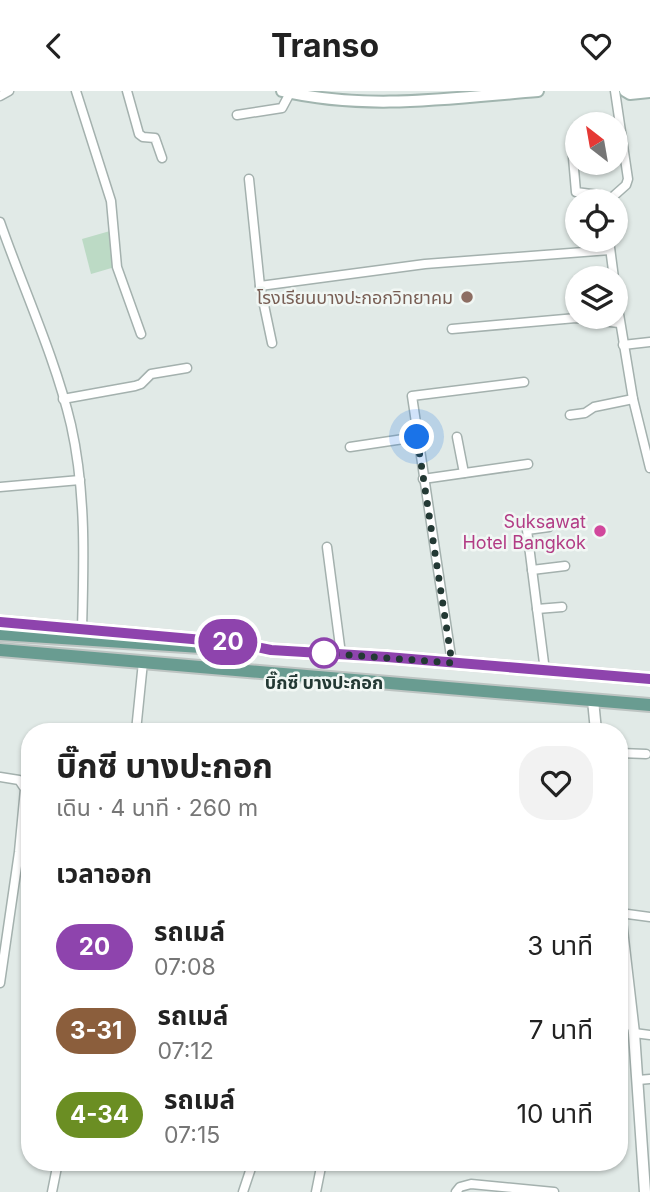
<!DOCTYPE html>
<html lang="th">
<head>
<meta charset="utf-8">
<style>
	:root { --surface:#fff; --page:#f2f2f2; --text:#222; --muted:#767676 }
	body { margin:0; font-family:Inter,"Noto Sans Thai",sans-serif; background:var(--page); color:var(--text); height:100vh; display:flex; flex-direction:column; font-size:26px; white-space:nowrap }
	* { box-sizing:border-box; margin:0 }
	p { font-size:23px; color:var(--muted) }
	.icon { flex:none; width:38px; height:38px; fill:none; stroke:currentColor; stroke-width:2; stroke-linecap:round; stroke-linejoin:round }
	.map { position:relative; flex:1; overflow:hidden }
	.side { position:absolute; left:21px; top:632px; width:607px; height:448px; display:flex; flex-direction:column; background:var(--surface); border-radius:28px; box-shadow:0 2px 5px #0004 }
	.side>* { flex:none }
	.badge { padding:0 14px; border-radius:23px; font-size:24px; line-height:46px }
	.needle { width:46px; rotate:329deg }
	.fabs { position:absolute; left:565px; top:21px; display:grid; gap:14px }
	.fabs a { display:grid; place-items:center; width:63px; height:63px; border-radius:50%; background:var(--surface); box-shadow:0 2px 5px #0004; font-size:35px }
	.you { position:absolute; width:35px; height:35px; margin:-18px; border:5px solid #fff; border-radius:50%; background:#1a73e8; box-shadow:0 0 0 10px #1a73e833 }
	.map>.badge { position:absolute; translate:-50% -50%; box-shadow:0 0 0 4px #fff }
	h2 { padding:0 35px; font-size:26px; line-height:63px }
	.round { display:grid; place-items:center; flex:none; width:74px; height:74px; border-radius:28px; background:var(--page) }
	.overview { display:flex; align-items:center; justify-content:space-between; height:119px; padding:0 35px }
	h1 { font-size:33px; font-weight:700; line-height:52px }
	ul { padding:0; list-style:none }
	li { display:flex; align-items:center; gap:21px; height:84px; padding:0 35px }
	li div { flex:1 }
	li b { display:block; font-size:26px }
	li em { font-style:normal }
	li .badge { min-width:77px; font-weight:700; text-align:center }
	header { display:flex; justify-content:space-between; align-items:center; height:91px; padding:0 35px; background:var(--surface); font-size:32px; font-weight:700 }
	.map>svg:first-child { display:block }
	.green { fill:#bcdac5 }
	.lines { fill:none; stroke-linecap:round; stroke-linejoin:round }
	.minor-casing { stroke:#a4b1ae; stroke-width:11 }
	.tertiary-casing { stroke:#a4b1ae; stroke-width:13 }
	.secondary-casing { stroke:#a1b5af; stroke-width:14 }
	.primary-casing { stroke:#bdc4c2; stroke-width:16 }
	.minor { stroke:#fff; stroke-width:8 }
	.tertiary { stroke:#fff; stroke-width:10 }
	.secondary { stroke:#fff; stroke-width:10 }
	.primary { stroke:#699c91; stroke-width:12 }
	.line-casing { stroke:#fff; stroke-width:16 }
	.line { stroke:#8e44ad; stroke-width:10 }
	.walk { stroke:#233934; stroke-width:7; stroke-dasharray:0 12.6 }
	.education-dot { fill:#8d6e63; stroke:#f1f7f4; stroke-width:2.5 }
	.hotel-dot { fill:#d1479c; stroke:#f1f7f4; stroke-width:2.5 }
	.stop-dot { fill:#fff; stroke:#8e44ad; stroke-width:3.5 }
	.labels { text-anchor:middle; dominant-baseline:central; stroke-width:5; stroke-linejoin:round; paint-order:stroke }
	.education-label { font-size:18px; fill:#785e54; stroke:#f1f7f4; text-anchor:end }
	.hotel-label { font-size:18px; fill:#b23c85; stroke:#f1f7f4; text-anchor:end }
	.stop-label { font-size:18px; font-weight:bold; fill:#233934; stroke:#f1f7f4 }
</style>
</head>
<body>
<header><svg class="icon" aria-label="back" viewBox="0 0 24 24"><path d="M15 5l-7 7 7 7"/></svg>Transo<svg class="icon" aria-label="heart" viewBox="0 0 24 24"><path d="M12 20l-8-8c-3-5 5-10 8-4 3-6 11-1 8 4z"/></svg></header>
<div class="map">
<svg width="650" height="1101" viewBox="0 0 650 1101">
	<rect width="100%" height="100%" fill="#e1eae7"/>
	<path class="green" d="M 110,140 L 115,176 L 91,183 L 82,148 Z"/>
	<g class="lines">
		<g class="minor-casing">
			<g id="minor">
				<path d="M 76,0 L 111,110 L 117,176 L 141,243"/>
				<path d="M 127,0 L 139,43 L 143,46 L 155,47 L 162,67"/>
				<path d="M 0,5 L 9,0"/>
				<path d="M 237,24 L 282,17 L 290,2"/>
				<path d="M 572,55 L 576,101 L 599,104 L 608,110"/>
				<path d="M 249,88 L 260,195 L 272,252"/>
				<path d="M 608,110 L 626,94 L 628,88 L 615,0"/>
				<path d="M 0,131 C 23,197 55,266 71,334 C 86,401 84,469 82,538"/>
				<path d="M 609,149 L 614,187"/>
				<path d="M 260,195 L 425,173 L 610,159"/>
				<path d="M 616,205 L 633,308 L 650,377"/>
				<path d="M 452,238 L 576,227 L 619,232"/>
				<path d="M 623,254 L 650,251"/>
				<path d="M 63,308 L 135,295 L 141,293 L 151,283 L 187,277"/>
				<path d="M 570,324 L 585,322 L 594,316 L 633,308"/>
				<path d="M 457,346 L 464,382"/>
				<path d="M 350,356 L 417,346"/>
				<path d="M 423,388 L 528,373"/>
				<path d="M 0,396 L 80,389"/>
				<path d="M 327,456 L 341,563"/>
				<path d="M 532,479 L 565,475"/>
				<path d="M 537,518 L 562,516"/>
				<path d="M 452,572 L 412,305 L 524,291"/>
				<path d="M 545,580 L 527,439 L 549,436"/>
				<path d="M 136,640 L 143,571"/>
				<path d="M 620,662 L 646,663"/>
				<path d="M 0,686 L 19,689 L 25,698 L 19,761 L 0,892"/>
				<path d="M 620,822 L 650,826"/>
				<path d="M 620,933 L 633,935"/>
				<path d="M 634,942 L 650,944"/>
				<path d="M 638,989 L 650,988"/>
				<path d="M 52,1101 L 58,1071"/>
				<path d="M 243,1101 L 253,1071"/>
				<path d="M 316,1101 L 322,1071"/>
				<path d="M 456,1101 L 460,1096 L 471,1093 L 554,1101"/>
			</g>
		</g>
		<g class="tertiary-casing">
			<g id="tertiary">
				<path d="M 593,609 L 596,640"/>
				<path d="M 620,821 L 634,942 L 645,1101"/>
			</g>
		</g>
		<g class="secondary-casing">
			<g id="secondary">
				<path d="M 282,0 C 367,20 452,7 538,0"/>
				<path d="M 625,0 L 630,3 L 650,1"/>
			</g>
		</g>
		<g class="primary-casing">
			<g id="primary">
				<path d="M 0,531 L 237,552 L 271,559 L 387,566 L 650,588"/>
				<path d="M 0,543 L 201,556"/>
				<path d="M 0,559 L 650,614"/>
			</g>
		</g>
		<use href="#minor" class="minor"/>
		<use href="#tertiary" class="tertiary"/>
		<use href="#secondary" class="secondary"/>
		<use href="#primary" class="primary"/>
	</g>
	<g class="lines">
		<g class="line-casing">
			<path id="line" d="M 0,531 L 237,552 L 271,559 L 387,566 L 650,588"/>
		</g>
		<use href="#line" class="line"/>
		<path class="walk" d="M 324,562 L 452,572 L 417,346"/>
	</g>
	<circle class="education-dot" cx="467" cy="206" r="7"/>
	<circle class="hotel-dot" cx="600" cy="440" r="7"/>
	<circle class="stop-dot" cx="324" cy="562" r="14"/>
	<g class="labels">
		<g class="education-label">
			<text x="453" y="206">โรงเรียนบางปะกอกวิทยาคม</text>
		</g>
		<g class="hotel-label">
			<text x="586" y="430">Suksawat<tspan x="586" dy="21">Hotel Bangkok</tspan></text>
		</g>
		<g class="stop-label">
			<text x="324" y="591">บิ๊กซี บางปะกอก</text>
		</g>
	</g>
</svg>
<div class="fabs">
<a><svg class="needle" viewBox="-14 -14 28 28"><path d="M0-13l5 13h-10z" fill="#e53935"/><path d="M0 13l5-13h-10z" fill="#767676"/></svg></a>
<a><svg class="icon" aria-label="locate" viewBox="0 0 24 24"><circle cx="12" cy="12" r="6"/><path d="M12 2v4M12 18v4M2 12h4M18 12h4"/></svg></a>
<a><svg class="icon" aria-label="layers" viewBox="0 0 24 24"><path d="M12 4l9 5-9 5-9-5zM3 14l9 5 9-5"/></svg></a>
</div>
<div class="you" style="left:417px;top:346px"></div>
<b class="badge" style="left:228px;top:551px;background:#8e44ad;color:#fff">20</b>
<section class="side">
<div class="overview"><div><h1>บิ๊กซี บางปะกอก</h1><p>เดิน · 4 นาที · 260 m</p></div><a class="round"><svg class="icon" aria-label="heart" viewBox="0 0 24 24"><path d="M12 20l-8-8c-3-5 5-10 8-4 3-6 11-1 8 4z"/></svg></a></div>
<h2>เวลาออก</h2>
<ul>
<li><span class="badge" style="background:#8e44ad;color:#fff">20</span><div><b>รถเมล์</b><p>07:08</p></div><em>3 นาที</em></li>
<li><span class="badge" style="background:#8b5e3c;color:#fff">3-31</span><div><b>รถเมล์</b><p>07:12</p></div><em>7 นาที</em></li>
<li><span class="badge" style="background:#6b8e23;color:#fff">4-34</span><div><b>รถเมล์</b><p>07:15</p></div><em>10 นาที</em></li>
</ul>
</section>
</div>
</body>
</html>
